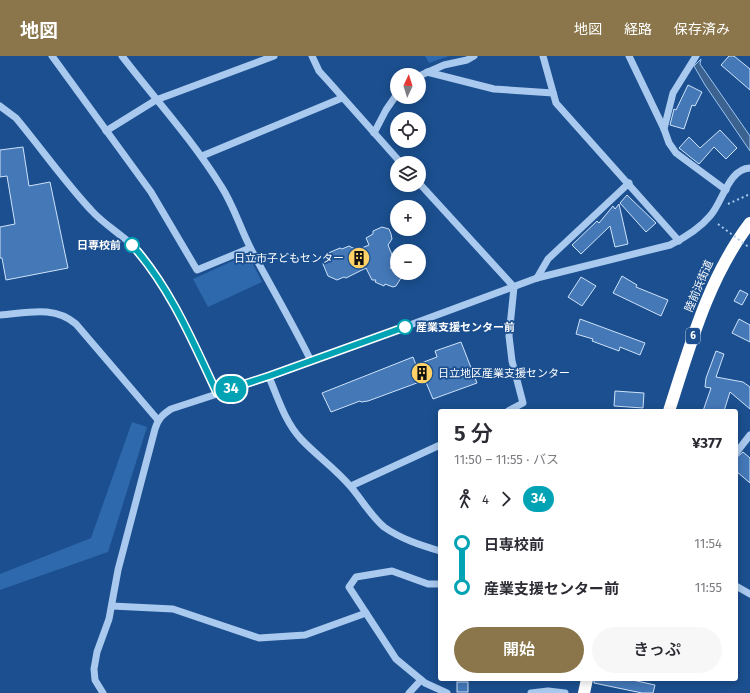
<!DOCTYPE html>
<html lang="ja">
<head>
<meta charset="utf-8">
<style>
	:root { --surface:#fff; --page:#f7f7f7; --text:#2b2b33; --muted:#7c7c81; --accent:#8a764a }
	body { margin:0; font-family:"Fira Sans","Noto Sans JP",sans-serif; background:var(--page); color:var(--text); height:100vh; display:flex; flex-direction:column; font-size:15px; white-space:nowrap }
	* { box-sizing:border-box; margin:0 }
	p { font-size:13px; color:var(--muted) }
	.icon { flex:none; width:22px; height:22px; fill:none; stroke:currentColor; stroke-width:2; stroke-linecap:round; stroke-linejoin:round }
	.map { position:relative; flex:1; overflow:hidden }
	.sheet { position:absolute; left:438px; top:353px; width:300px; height:272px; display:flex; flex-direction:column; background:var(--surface); border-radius:4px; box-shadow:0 2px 10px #0003 }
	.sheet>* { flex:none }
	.badge { padding:0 8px; border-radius:13px; font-size:14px; line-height:26px }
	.needle { width:26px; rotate:4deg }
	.fabs { position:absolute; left:390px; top:12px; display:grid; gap:8px }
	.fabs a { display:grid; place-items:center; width:36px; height:36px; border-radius:50%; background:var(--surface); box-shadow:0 2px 10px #0003; font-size:20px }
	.map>.badge { position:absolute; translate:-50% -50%; box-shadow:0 0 0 2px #fff }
	.legs { display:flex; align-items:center; gap:6px; height:44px; padding:0 16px; font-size:13px }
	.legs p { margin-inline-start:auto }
	.headline { display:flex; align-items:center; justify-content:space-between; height:68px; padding:0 16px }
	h1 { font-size:22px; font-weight:600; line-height:30px }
	.action { display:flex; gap:8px; margin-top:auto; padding:8px 16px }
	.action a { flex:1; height:46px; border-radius:24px; background:var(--accent); color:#fff; font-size:16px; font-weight:600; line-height:46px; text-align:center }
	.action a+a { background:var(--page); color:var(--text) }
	ul { padding:0 16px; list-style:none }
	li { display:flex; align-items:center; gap:14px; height:44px; font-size:15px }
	li i { display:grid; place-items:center; width:6px; height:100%; margin:0 5px; background:currentColor }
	li i::after { content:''; width:10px; height:10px; margin:-5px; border:3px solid; border-radius:50%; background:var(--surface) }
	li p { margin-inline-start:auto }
	li:first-child i { background:linear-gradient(#0000 50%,currentColor 0) }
	li:last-child i { background:linear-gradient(currentColor 50%,#0000 0) }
	header { display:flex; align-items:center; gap:24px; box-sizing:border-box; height:56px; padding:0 20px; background:var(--accent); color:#fff }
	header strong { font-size:19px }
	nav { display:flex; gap:22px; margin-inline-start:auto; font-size:14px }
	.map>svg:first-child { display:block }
	.green { fill:#2e69ad }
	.water { fill:#3c6290; stroke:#9cc4f0 }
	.building { fill:#4478b7; stroke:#cfe3fa }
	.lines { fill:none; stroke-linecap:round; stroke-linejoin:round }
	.path { stroke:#a9c9ee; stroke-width:2; stroke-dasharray:2 3; stroke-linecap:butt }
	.minor { stroke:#a9c9ee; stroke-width:7 }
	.highway { stroke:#fff; stroke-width:12 }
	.path-bridge { stroke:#a9c9ee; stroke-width:2; stroke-dasharray:2 3; stroke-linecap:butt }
	.line-1-casing { stroke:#fff; stroke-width:9 }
	.line-1 { stroke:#00a3b4; stroke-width:6 }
	.stop-1-dot { fill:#fff; stroke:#00a3b4; stroke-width:2 }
	.labels { text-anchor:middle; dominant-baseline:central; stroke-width:3.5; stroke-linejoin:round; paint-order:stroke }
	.shield { fill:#1b4f8f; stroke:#bbcadd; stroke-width:1 }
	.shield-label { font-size:10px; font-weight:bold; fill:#fff }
	.stop-label { font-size:11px; font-weight:bold; fill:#fff; stroke:#1b4f8f; text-anchor:end }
	.poi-label { font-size:11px; fill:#fff; stroke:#1b4f8f; text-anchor:end }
	.street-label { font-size:11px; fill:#fff; stroke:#1b4f8f }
</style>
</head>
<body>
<header>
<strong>地図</strong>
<nav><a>地図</a><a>経路</a><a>保存済み</a></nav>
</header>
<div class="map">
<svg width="750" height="637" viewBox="0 0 750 637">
	<rect width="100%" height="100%" fill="#1b4f8f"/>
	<g class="green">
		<path d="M 425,0 L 449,0 L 429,7 Z"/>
		<path d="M 248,198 L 262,226 L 208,251 L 193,223 Z"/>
		<path d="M 132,366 L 147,371 L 108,496 L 0,534 L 0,518 L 91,482 Z"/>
	</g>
	<path class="water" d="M 701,3 L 700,8 L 750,80 L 750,95 L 705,29 L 694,10 Z"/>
	<g class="building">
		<path d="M 729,0 L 734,0 L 750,13 L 750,34 L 721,9 Z"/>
		<path d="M 688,29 L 702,36 L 695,50 L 692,49 L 684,73 L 670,69 L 674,53 L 676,54 Z"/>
		<path d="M 720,74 L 737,92 L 726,103 L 714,91 L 699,108 L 679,92 L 689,81 L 700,92 Z"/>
		<path d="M 23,91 L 29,130 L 50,126 L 68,212 L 6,224 L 2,202 L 0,202 L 0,171 L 15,168 L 7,120 L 0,121 L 0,94 Z"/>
		<path d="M 627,139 L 656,167 L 646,176 L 620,147 Z"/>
		<path d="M 619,148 L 628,188 L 615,191 L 610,170 L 581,198 L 572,189 L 597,165 L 599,167 L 613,150 L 615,153 Z"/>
		<path d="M 382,171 L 389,173 L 391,178 L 392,183 L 388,189 L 395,206 L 390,212 L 397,214 L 401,222 L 396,230 L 393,231 L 385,228 L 384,230 L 375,226 L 376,224 L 372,224 L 366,212 L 346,222 L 344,221 L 337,224 L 328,220 L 323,208 L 326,198 L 340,192 L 342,193 L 349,190 L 357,194 L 369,189 L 366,182 L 373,178 L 373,175 Z"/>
		<path d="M 622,220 L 637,229 L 636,231 L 668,244 L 661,260 L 613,237 Z"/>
		<path d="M 581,221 L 596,230 L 582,250 L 568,241 Z"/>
		<path d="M 740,234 L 748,238 L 742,249 L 734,245 Z"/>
		<path d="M 580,263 L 645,287 L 640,299 L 620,291 L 619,295 L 592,285 L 593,283 L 576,278 Z"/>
		<path d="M 739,263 L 750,269 L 750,286 L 732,277 Z"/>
		<path d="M 461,286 L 477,327 L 433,343 L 425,324 L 368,345 L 361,346 L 360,345 L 331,356 L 322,337 L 413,301 L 416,309 L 437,301 L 435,295 Z"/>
		<path d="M 716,295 L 724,298 L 716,321 L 743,326 L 750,331 L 750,353 L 730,336 L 724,355 L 703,355 L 711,332 L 705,331 L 706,322 Z"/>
		<path d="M 615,335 L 644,337 L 643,352 L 614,350 Z"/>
		<path d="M 743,396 L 750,402 L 750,427 L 736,415 L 736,402 Z"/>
		<path d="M 594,623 L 628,623 L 655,629 L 653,637 L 642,637 L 594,627 Z"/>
		<rect x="457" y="626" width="11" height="10"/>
	</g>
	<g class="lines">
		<path class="path" d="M 728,148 L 750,138"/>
		<g class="minor">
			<path d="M 52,0 L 151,136 L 197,214 L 250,192"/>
			<path d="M 122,0 C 155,43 192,83 221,130 C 234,150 240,172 251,193 C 271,231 292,266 311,305"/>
			<path d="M 312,0 L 319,15 L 329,26 L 401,107"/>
			<path d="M 543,0 L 556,47 L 679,185"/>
			<path d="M 629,0 L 664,73 L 669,87 L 676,97 L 726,134"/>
			<path d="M 427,16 L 494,33 L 553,37"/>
			<path d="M 419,20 L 444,9 L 467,4 L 474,0"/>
			<path d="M 0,50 L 16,62 C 41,92 64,125 91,154 C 106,171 127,181 141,198 C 174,239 194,290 217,337"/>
			<path d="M 664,73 L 673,37 L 696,0"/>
			<path d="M 106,75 L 156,44 L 274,0"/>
			<path d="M 374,77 L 386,54 L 397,38"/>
			<path d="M 202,100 L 342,42"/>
			<path d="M 419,127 L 514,231 L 509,280 L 512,305 L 523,347 L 508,355"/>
			<path d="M 537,222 L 548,203 L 629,127"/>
			<path d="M 0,259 C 27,257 54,249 76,268 L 158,364"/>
			<path d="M 269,321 C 278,342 285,366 301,383 C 317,400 336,413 351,431 C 362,444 371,460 384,471 C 401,483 420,489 440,495"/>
			<path d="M 736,397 L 750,379"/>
			<path d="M 351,430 L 440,389"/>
			<path d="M 440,528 L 428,528 L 392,515 L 356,521 L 349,531 L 396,603 L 425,627 L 447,637"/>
			<path d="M 736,530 L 750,538"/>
			<path d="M 112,550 L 173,553 L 259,582 L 305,579 L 366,557"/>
			<path d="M 103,637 L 95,624 L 94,613 L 97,596 L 109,563 L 118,514 L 155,373 C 158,363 162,359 171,353 L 269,321 L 537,222 L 670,189 C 684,182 700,172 710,160 C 723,146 728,113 750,112"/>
			<path d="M 409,637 L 421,624"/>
			<path d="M 531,637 L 548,635 L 565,637"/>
		</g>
		<g class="highway">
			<path d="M 669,355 C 690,290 708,222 750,167"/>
			<path d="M 584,637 L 587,623"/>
		</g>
		<path class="path-bridge" d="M 718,168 L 750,192"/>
	</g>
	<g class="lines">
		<g class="line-1-casing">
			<path id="line-1" d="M 132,189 C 170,231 193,286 217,337 L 269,320 L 405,271"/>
		</g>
		<use href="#line-1" class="line-1"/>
	</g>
	<defs>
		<g id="building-disc" transform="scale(1.15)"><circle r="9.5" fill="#ffd166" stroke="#1b4f8f"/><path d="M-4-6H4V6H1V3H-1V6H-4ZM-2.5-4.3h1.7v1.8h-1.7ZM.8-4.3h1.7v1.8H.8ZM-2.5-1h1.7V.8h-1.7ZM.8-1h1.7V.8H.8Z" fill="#111"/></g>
	</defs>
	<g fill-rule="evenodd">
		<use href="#building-disc" x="359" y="202"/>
		<use href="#building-disc" x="422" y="317"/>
	</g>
	<g class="stop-1-dot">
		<circle cx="132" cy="189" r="7"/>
		<circle cx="405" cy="271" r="7"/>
	</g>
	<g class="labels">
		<rect class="shield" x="686" y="272" width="14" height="16" rx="3"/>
		<g class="shield-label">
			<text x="693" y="280">6</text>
		</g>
		<g class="stop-label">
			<text x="121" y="189">日専校前</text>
			<text x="416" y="271" text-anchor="start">産業支援センター前</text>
		</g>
		<g class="poi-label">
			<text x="344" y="202">日立市子どもセンター</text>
			<text x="438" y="317" text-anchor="start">日立地区産業支援センター</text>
		</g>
		<g class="street-label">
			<text transform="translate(699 230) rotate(-67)">陸前浜街道</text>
		</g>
	</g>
</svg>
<div class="fabs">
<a><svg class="needle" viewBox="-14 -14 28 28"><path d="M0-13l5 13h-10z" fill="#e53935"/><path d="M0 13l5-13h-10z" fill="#7c7c81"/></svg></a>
<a><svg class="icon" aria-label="locate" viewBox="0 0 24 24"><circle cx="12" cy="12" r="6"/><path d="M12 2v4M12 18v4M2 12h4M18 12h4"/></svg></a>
<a><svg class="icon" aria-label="layers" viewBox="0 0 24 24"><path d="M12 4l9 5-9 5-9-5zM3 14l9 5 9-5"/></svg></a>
<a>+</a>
<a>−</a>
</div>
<b class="badge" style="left:231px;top:333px;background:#00a3b4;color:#fff">34</b>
<section class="sheet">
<div class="headline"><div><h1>5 分</h1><p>11:50 – 11:55 · バス</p></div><b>¥377</b></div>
<div class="legs"><svg class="icon" aria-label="walk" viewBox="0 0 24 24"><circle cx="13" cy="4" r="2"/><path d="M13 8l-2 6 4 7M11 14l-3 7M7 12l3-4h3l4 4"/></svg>4<svg class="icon" aria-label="forward" viewBox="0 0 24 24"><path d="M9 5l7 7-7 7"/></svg><b class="badge" style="background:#00a3b4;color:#fff">34</b></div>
<ul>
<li><i style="color:#00a3b4"></i><b>日専校前</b><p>11:54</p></li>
<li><i style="color:#00a3b4"></i><b>産業支援センター前</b><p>11:55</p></li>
</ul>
<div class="action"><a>開始</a><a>きっぷ</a></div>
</section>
</div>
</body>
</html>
